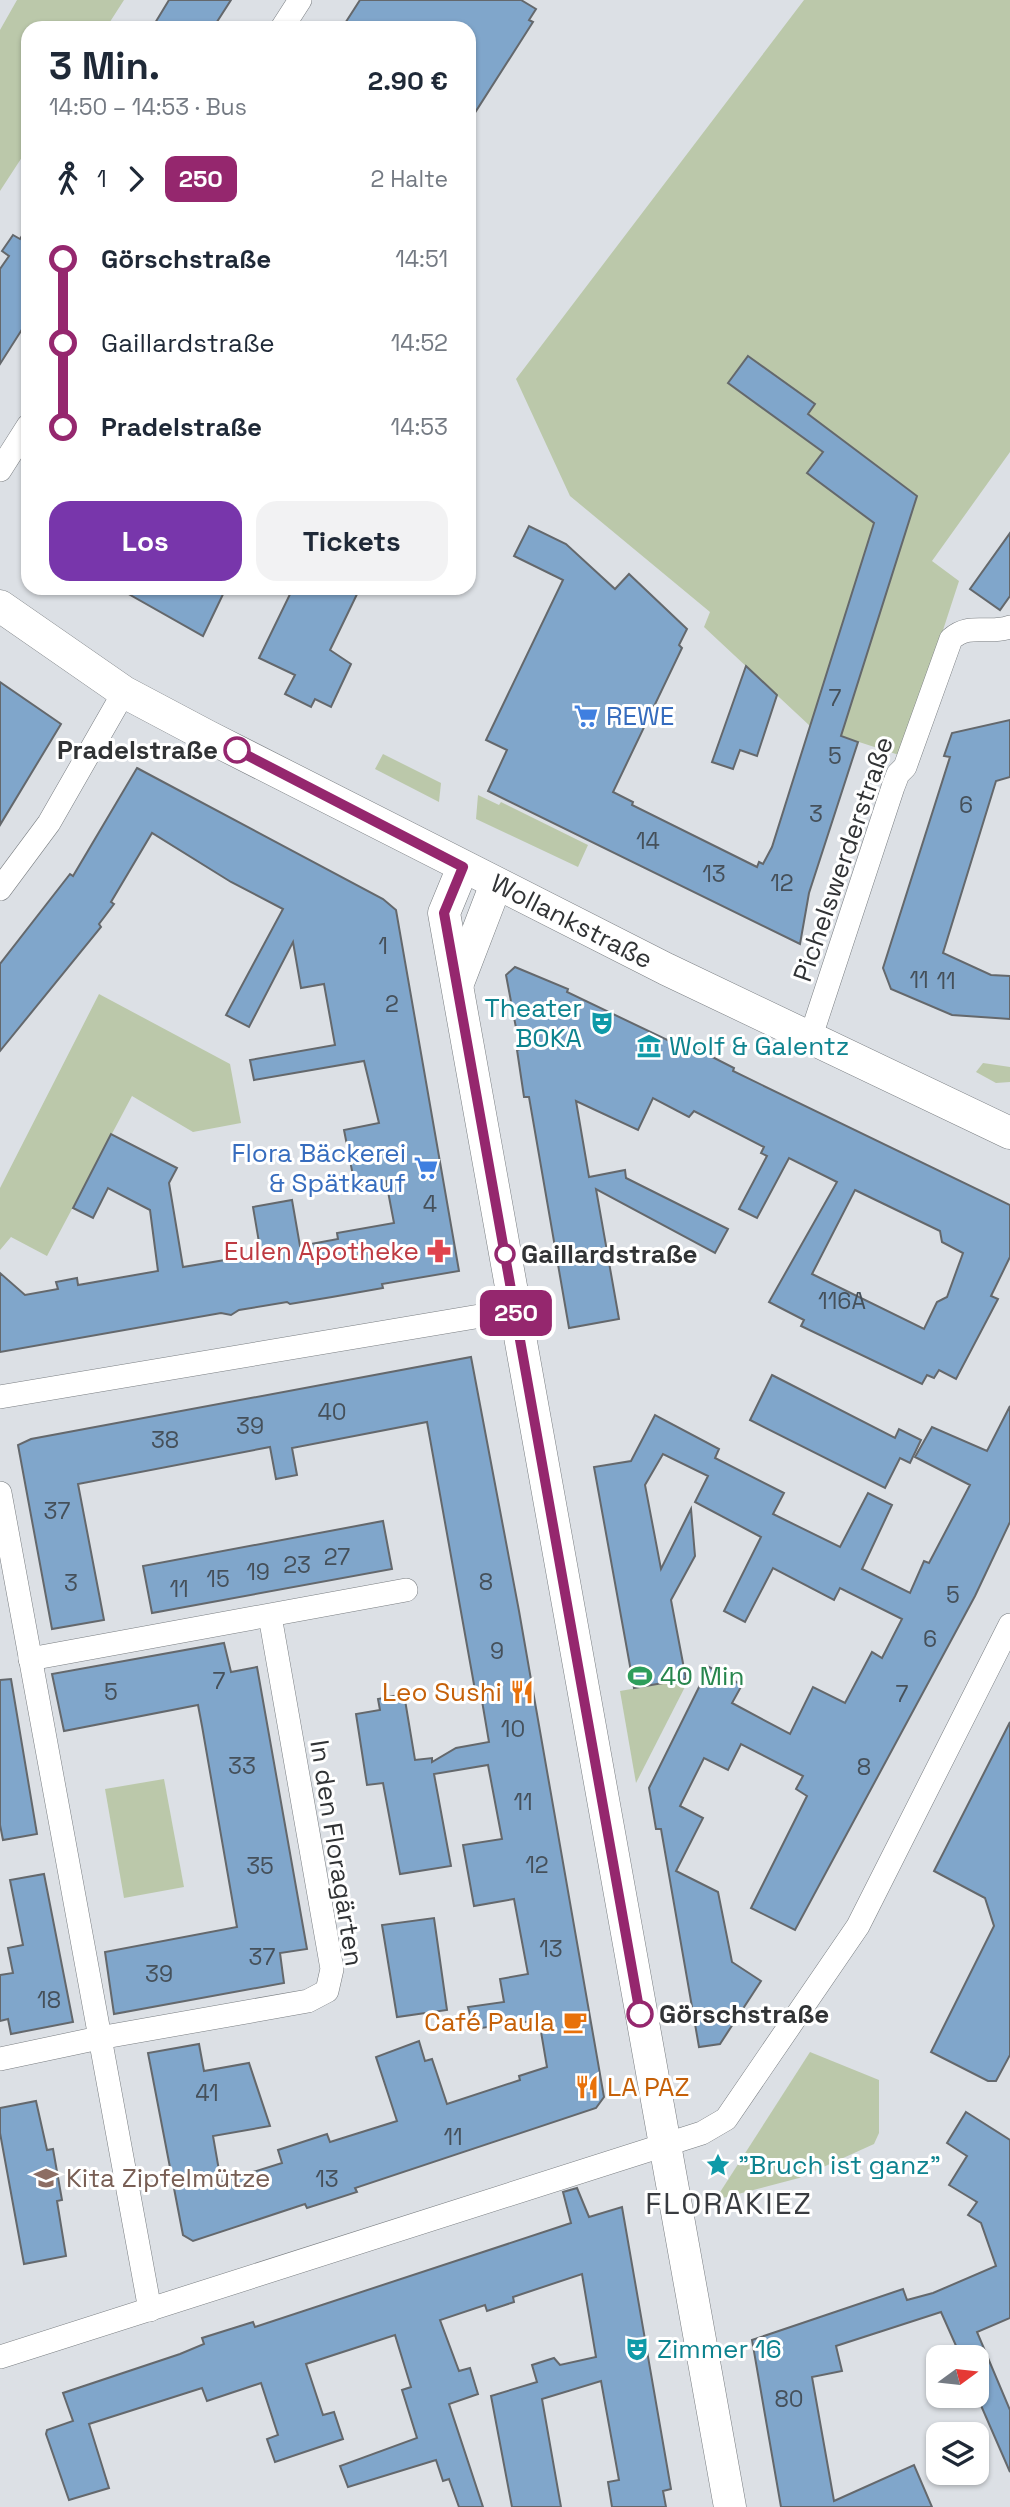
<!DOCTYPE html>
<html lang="de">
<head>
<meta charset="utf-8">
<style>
	:root { --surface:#fff; --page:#f2f2f3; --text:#1f2937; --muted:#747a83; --accent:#7836ab }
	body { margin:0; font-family:"Space Grotesk",sans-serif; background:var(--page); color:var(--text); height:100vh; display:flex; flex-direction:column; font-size:26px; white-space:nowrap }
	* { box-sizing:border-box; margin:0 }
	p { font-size:23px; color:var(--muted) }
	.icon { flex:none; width:38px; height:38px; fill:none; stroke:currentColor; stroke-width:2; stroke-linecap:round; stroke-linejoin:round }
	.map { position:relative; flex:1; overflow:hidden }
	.side { position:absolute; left:21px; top:21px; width:455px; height:574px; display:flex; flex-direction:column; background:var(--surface); border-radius:21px; box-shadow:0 2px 5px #0004 }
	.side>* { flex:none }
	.badge { padding:0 14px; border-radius:10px; font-size:24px; line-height:46px }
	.needle { width:46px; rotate:75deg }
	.buttons { position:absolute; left:926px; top:2345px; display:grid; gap:14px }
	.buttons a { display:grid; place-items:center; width:63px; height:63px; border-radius:14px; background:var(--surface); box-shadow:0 2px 5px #0004; font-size:35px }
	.map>.badge { position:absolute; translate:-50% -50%; box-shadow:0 0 0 4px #fff }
	.legs { display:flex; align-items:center; gap:10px; height:77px; padding:0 28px; font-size:23px }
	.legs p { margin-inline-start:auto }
	.headline { display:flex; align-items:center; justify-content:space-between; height:119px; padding:0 28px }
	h1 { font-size:38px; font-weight:800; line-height:52px }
	.primary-button { display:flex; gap:14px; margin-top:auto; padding:14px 28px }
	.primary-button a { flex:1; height:80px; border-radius:21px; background:var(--accent); color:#fff; font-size:28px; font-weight:800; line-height:80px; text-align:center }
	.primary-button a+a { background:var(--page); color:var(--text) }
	ul { padding:0 28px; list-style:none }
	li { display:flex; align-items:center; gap:24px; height:84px; font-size:26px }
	li i { display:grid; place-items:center; width:10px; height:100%; margin:0 9px; background:currentColor }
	li i::after { content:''; width:18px; height:18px; margin:-9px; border:5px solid; border-radius:50%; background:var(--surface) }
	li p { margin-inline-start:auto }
	li:first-child i { background:linear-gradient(#0000 50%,currentColor 0) }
	li:last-child i { background:linear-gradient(currentColor 50%,#0000 0) }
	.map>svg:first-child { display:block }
	.green { fill:#bbc8aa }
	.building { fill:#80a6cb; stroke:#64686c; stroke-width:2; fill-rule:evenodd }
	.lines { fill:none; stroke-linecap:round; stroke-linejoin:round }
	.street-casing { stroke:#797d81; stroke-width:24 }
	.secondary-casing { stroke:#797d81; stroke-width:33 }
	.street { stroke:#fff; stroke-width:23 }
	.secondary { stroke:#fff; stroke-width:32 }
	.line-1-casing { stroke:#fff; stroke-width:16 }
	.line-1 { stroke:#95276e; stroke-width:10 }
	.stop-1-dot { fill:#fff; stroke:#95276e; stroke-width:3.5 }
	.labels { text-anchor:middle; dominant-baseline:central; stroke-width:6; stroke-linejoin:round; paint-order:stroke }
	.number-label { font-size:23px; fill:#45505a }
	.shop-label { font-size:26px; fill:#366cbe; stroke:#fff; text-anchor:start }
	.stop-label { font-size:26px; font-weight:bold; fill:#313335; stroke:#fff; text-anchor:start }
	.street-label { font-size:26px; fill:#313335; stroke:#fff }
	.culture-label { font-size:26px; fill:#0d838f; stroke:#fff; text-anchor:start }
	.health-label { font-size:26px; fill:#be3a42; stroke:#fff; text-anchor:end }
	.leisure-label { font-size:26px; fill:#27864d; stroke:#fff; text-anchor:start }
	.food-label { font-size:26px; fill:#c56008; stroke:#fff; text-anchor:end }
	.education-label { font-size:26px; fill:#785e54; stroke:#fff; text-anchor:start }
	.quarter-label { font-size:30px; letter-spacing:2px; fill:#383b3f; stroke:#fff }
</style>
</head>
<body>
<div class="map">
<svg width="1010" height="2507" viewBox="0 0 1010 2507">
	<rect width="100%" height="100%" fill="#dce0e5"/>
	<g class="green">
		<path d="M 17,0 L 124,0 L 106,28 L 28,28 L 28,148 L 0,191 L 0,30 Z"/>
		<path d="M 804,0 L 1010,0 L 1010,452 L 932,561 L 959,581 L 902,756 L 810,726 L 704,627 L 710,612 L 570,496 L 516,379 Z"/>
		<path d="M 383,754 L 441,783 L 439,802 L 375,769 Z"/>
		<path d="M 478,795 L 499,805 L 501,802 L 588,845 L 578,867 L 476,819 Z"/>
		<path d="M 99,994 L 230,1064 L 241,1123 L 193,1132 L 132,1096 L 47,1256 L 11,1237 L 0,1250 L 0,1188 Z"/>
		<path d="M 983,1063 L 1010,1067 L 1010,1082 L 996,1083 L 976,1072 Z"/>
		<path d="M 689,1679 L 636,1783 L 620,1691 Z"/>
		<path d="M 164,1779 L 184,1887 L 124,1898 L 105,1789 Z"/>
		<path d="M 810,2052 L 879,2080 L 879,2133 L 874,2144 L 799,2178 L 715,2200 Z"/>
	</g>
	<g class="building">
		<path d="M 169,0 L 231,0 L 213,28 L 152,28 Z"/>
		<path d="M 360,0 L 521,0 L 536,9 L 529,20 L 533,22 L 469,122 L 469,28 L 342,28 Z"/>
		<path d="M 28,226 L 28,320 L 0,364 L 0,269 L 9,256 L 2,251 L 13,235 L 20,239 Z"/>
		<path d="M 748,356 L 815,404 L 808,414 L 917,496 L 841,736 L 858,742 L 809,893 L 800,944 L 488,791 L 507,750 L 486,740 L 563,580 L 514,556 L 529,526 L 566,544 L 615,589 L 629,574 L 687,629 L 679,645 L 682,648 L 613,792 L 633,802 L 632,805 L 757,867 L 759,862 L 763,864 L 772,847 L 874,523 L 807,473 L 823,452 L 728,383 Z"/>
		<path d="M 1010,533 L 1010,596 L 1000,610 L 970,589 Z"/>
		<path d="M 118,588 L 226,588 L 203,636 Z"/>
		<path d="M 293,588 L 360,588 L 330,650 L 351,664 L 331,707 L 315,699 L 311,707 L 285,694 L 295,675 L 259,658 Z"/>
		<path d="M 746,666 L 777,695 L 757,756 L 740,750 L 733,769 L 712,762 Z"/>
		<path d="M 0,682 L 61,724 L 0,825 Z"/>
		<path d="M 1010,720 L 1010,777 L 996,781 L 943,953 L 991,975 L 1010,976 L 1010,1019 L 952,1015 L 891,989 L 883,968 L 950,757 L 944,756 L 952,733 Z"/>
		<path d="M 137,768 L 383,899 L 396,910 L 459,1271 L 382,1284 L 383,1288 L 332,1297 L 290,1304 L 287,1302 L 239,1310 L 231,1315 L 221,1313 L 0,1352 L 0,1273 L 25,1295 L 58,1289 L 56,1282 L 77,1278 L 78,1285 L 158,1271 L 150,1210 L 108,1188 L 93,1218 L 73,1208 L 111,1134 L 177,1168 L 169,1183 L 183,1267 L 261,1254 L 253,1207 L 292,1200 L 300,1246 L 338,1239 L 337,1233 L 394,1223 L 386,1181 L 355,1186 L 344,1130 L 379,1123 L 364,1061 L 254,1080 L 250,1060 L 335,1045 L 324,984 L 301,988 L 293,942 L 249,1027 L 226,1015 L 283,909 L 231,882 L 152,833 L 111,902 L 114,904 L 99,924 L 101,927 L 0,1051 L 0,964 L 70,874 L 73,876 Z"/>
		<path d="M 515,967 L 568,989 L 567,992 L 684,1048 L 687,1044 L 734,1068 L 733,1071 L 1010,1205 L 1010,1257 L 991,1296 L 998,1299 L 956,1379 L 939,1370 L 934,1378 L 927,1375 L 922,1384 L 801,1326 L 804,1320 L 769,1302 L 837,1182 L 789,1158 L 757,1218 L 739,1209 L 767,1156 L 761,1153 L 764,1147 L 694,1111 L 689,1117 L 653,1098 L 638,1130 L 576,1101 L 589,1177 L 625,1170 L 626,1178 L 728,1229 L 715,1253 L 596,1189 L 619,1319 L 569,1328 L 529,1097 L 524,1097 L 517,1050 L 520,1049 L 506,975 ZM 855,1190 L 940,1231 L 942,1242 L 963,1253 L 947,1297 L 937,1302 L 924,1329 L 812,1274 Z"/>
		<path d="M 471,1357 L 519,1611 L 604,2097 L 596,2108 L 355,2188 L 357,2192 L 307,2208 L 305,2204 L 193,2241 L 183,2235 L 148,2053 L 199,2044 L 204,2071 L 249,2063 L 270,2126 L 213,2136 L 221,2182 L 282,2163 L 278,2150 L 327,2134 L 330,2142 L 397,2121 L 376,2057 L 419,2041 L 425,2061 L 432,2059 L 447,2104 L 520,2080 L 519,2076 L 547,2067 L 539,2020 L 474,2029 L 468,2007 L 504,2002 L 500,1979 L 528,1974 L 514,1899 L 474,1906 L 463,1845 L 502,1839 L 488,1765 L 434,1774 L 451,1866 L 400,1874 L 383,1783 L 367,1785 L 356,1714 L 380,1710 L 378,1699 L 404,1694 L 415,1760 L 432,1758 L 432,1762 L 456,1748 L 489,1742 L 480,1689 L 475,1690 L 427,1422 L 292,1448 L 297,1475 L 276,1479 L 270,1447 L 78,1484 L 104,1620 L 52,1629 L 18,1445 L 31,1439 Z"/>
		<path d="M 772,1375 L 895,1438 L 899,1429 L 921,1440 L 910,1463 L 900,1458 L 885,1488 L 750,1420 Z"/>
		<path d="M 1010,1406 L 1010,1522 L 975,1596 L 795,1930 L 751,1908 L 807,1796 L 796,1789 L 803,1776 L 741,1744 L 728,1770 L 704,1758 L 680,1806 L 703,1818 L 676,1871 L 718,1892 L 732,1962 L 761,1981 L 720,2044 L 699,2047 L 661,1829 L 656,1829 L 649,1788 L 709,1667 L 742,1685 L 732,1703 L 790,1734 L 813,1687 L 845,1703 L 872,1652 L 882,1658 L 902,1619 L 840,1588 L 834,1600 L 773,1568 L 745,1622 L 724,1611 L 761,1537 L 695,1502 L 708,1476 L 663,1454 L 645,1485 L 661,1569 L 691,1509 L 695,1556 L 671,1600 L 686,1679 L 634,1688 L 594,1467 L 631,1461 L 655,1415 L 719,1449 L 715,1458 L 784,1493 L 773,1514 L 840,1547 L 868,1493 L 892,1505 L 862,1569 L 910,1593 L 924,1561 L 929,1563 L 970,1485 L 915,1457 L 932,1427 L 987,1451 Z"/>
		<path d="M 383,1521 L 392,1569 L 152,1613 L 143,1566 Z"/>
		<path d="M 224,1643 L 231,1672 L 257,1667 L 307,1949 L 280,1953 L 284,1983 L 114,2014 L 105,1952 L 237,1927 L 202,1726 L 198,1705 L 64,1731 L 52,1674 Z"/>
		<path d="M 11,1679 L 37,1834 L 3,1840 L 0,1825 L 0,1680 Z"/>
		<path d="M 1010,1722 L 1010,2055 L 996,2081 L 988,2081 L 931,2052 L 994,1926 L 985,1898 L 934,1871 Z"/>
		<path d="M 44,1874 L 73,2022 L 11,2034 L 8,2019 L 0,2021 L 0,1975 L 13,1973 L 8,1948 L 23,1945 L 10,1880 Z"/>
		<path d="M 434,1918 L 447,2010 L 397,2017 L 382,1925 Z"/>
		<path d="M 36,2101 L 47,2150 L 53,2149 L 62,2200 L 57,2201 L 66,2256 L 24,2264 L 0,2133 L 0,2108 Z"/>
		<path d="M 966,2112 L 1010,2140 L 1010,2318 L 977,2332 L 1010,2410 L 1010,2472 L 976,2394 L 976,2357 L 961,2357 L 941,2312 L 836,2346 L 842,2371 L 812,2377 L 834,2501 L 914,2465 L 932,2507 L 781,2507 L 752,2340 L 903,2289 L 907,2300 L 933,2293 L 996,2266 L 981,2223 L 968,2215 L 977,2202 L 949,2185 L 967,2156 L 947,2143 Z"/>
		<path d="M 577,2188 L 589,2217 L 622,2207 L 671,2489 L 663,2491 L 666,2507 L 612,2507 L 608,2482 L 619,2480 L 601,2381 L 542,2399 L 561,2507 L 512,2507 L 491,2396 L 537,2382 L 532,2365 L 554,2358 L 560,2365 L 596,2357 L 582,2274 L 513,2297 L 514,2302 L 487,2311 L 485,2305 L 440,2320 L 459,2371 L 470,2368 L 478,2394 L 449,2404 L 483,2507 L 459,2507 L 449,2479 L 443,2481 L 436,2460 L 348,2487 L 340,2466 L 417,2438 L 402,2390 L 411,2387 L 395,2335 L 306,2364 L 323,2415 L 334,2412 L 343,2439 L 275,2462 L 267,2439 L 278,2435 L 261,2383 L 207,2401 L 202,2388 L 89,2424 L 109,2488 L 69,2500 L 46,2434 L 47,2430 L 73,2421 L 63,2393 L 180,2354 L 204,2344 L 202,2338 L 253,2322 L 255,2327 L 571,2223 L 563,2192 Z"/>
	</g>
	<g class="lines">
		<g class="street-casing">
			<g id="street">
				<path d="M 282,28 L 300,0"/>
				<path d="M 0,470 L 28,426"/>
				<path d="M 0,889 L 49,823 L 124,692"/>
				<path d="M 810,1039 L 893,787 L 898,774 L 905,767 L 951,639 C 970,622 988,635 1010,627"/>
				<path d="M 0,1397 L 516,1310"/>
				<path d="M 0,1493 L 150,2310"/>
				<path d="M 30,1659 L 406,1590"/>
				<path d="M 0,2059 L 99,2038 L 308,2001 L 327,1991 L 332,1969 L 270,1616"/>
				<path d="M 0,2357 L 702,2133 L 726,2119 L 858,1926 L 1010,1625"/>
			</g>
		</g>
		<g class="secondary-casing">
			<g id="secondary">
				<path id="s1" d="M 0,606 L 124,692 L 207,736 L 666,969 L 1010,1133"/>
				<path d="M 463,867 L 444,913 L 730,2507"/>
				<path d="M 458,983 L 496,884"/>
			</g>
		</g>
		<use href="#street" class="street"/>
		<use href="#secondary" class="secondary"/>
	</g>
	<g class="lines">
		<g class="line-1-casing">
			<path id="line-1" d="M 237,750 L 463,867 L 444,913 L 640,2014"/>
		</g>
		<use href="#line-1" class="line-1"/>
	</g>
	<defs>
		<g id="supermarket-bare" transform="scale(1.89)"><path d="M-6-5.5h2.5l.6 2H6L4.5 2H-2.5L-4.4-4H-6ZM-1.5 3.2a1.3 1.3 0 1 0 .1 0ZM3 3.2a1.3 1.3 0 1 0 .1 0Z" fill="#3f7fe0" stroke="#fff" stroke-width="2.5" paint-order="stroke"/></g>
		<g id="theatre-bare" transform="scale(1.89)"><path d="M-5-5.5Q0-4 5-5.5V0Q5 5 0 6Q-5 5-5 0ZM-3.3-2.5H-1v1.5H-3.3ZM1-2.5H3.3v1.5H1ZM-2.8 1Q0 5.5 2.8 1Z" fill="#0f9aa8" stroke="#fff" stroke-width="2.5" paint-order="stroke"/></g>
		<g id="museum-bare" transform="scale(1.89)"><path d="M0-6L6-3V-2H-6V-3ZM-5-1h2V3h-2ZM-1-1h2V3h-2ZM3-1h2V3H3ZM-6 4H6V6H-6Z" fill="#0f9aa8" stroke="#fff" stroke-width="2.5" paint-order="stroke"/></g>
		<g id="pharmacy-bare" transform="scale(1.89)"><path d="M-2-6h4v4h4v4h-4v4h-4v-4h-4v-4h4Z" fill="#e0444e" stroke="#fff" stroke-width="2.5" paint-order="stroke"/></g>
		<g id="stadium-bare" transform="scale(1.89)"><path d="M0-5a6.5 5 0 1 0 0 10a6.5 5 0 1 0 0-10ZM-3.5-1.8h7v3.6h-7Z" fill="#2e9e5b" stroke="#fff" stroke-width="2.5" paint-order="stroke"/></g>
		<g id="restaurant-bare" transform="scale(1.89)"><path d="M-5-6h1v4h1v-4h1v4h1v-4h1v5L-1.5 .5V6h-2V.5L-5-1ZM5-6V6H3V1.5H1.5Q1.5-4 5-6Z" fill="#e8710a" stroke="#fff" stroke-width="2.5" paint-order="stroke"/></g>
		<g id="cafe-bare" transform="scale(1.89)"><path d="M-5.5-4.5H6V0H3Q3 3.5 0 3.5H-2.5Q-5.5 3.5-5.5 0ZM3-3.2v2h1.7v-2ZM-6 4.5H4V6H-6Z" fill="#e8710a" stroke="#fff" stroke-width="2.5" paint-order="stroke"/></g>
		<g id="sight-bare" transform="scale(1.89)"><path d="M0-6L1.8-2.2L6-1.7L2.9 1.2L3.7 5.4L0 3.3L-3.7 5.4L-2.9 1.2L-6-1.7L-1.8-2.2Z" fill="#0f9aa8" stroke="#fff" stroke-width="2.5" paint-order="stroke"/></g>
		<g id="school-bare" transform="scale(1.89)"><path d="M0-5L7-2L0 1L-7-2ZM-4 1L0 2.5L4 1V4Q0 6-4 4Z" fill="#8d6e63" stroke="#fff" stroke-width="2.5" paint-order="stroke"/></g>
	</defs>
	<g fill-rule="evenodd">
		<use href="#supermarket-bare" x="586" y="716"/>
		<use href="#theatre-bare" x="602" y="1023"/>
		<use href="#museum-bare" x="649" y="1046"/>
		<use href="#supermarket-bare" x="426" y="1168"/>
		<use href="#pharmacy-bare" x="439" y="1251"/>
		<use href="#stadium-bare" x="640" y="1676"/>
		<use href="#restaurant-bare" x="522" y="1692"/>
		<use href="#cafe-bare" x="575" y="2022"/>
		<use href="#restaurant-bare" x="587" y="2087"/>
		<use href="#sight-bare" x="718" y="2165"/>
		<use href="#school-bare" x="46" y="2178"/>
		<use href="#theatre-bare" x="637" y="2349"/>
	</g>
	<g class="stop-1-dot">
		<circle cx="237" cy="750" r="12"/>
		<circle cx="505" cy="1254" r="9"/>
		<circle cx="640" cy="2014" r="12"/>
	</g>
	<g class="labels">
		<g class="number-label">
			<text x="835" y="698">7</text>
			<text x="835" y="756">5</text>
			<text x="966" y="805">6</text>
			<text x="816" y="814">3</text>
			<text x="648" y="841">14</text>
			<text x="714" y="874">13</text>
			<text x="782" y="883">12</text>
			<text x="383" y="946">1</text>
			<text x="919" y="980">11</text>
			<text x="946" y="981">11</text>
			<text x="392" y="1004">2</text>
			<text x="430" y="1204">4</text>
			<text x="842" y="1301">116A</text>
			<text x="332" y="1412">40</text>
			<text x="250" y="1426">39</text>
			<text x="165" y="1440">38</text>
			<text x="57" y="1511">37</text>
			<text x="337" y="1557">27</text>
			<text x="297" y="1565">23</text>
			<text x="258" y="1572">19</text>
			<text x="218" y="1579">15</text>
			<text x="486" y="1582">8</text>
			<text x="71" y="1583">3</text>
			<text x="179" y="1589">11</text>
			<text x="953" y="1595">5</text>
			<text x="930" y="1639">6</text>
			<text x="497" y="1651">9</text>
			<text x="219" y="1681">7</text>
			<text x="111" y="1692">5</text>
			<text x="902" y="1694">7</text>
			<text x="513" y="1729">10</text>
			<text x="242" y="1766">33</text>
			<text x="864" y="1767">8</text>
			<text x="523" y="1802">11</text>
			<text x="537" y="1865">12</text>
			<text x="260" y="1866">35</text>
			<text x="551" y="1949">13</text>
			<text x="262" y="1957">37</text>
			<text x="159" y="1974">39</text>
			<text x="49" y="2000">18</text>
			<text x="207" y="2093">41</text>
			<text x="453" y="2137">11</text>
			<text x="327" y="2179">13</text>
			<text x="789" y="2399">80</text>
		</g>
		<g class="shop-label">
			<text x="606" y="716">REWE</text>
			<text x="406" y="1153" text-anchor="end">Flora Bäckerei<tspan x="406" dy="30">&amp; Spätkauf</tspan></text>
		</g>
		<g class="stop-label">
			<text x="218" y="750" text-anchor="end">Pradelstraße</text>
			<text x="521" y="1254">Gaillardstraße</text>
			<text x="659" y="2014">Görschstraße</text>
		</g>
		<g class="street-label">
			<text transform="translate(843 859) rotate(-71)">Pichelswerderstraße</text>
			<text stroke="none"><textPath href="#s1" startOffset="654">Wollankstraße</textPath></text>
			<text transform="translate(337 1853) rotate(81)">In den Floragärten</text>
		</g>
		<g class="culture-label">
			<text x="582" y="1008" text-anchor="end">Theater<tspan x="582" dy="30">BOKA</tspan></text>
			<text x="669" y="1046">Wolf &amp; Galentz</text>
			<text x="738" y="2165">"Bruch ist ganz"</text>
			<text x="657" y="2349">Zimmer 16</text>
		</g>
		<g class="health-label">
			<text x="419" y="1251">Eulen Apotheke</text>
		</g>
		<g class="leisure-label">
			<text x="660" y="1676">40 Min</text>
		</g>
		<g class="food-label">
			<text x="502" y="1692">Leo Sushi</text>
			<text x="555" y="2022">Café Paula</text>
			<text x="607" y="2087" text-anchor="start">LA PAZ</text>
		</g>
		<g class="education-label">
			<text x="66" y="2178">Kita Zipfelmütze</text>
		</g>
		<g class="quarter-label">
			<text x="729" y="2203">FLORAKIEZ</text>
		</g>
	</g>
</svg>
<div class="buttons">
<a><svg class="needle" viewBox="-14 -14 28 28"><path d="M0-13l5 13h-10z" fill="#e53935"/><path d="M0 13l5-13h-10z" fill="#747a83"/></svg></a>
<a><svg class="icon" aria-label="layers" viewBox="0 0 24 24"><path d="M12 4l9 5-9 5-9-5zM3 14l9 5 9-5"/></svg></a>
</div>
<b class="badge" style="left:516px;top:1313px;background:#95276e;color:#fff">250</b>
<section class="side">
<div class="headline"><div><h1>3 Min.</h1><p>14:50 – 14:53 · Bus</p></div><b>2.90 €</b></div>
<div class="legs"><svg class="icon" aria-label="walk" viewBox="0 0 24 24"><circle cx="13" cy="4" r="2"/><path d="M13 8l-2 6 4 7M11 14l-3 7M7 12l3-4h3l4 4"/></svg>1<svg class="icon" aria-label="forward" viewBox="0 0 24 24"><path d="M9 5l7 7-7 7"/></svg><b class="badge" style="background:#95276e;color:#fff">250</b><p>2 Halte</p></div>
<ul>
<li><i style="color:#95276e"></i><b>Görschstraße</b><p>14:51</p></li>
<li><i style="color:#95276e"></i><span>Gaillardstraße</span><p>14:52</p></li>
<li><i style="color:#95276e"></i><b>Pradelstraße</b><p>14:53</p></li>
</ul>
<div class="primary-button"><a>Los</a><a>Tickets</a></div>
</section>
</div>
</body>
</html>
